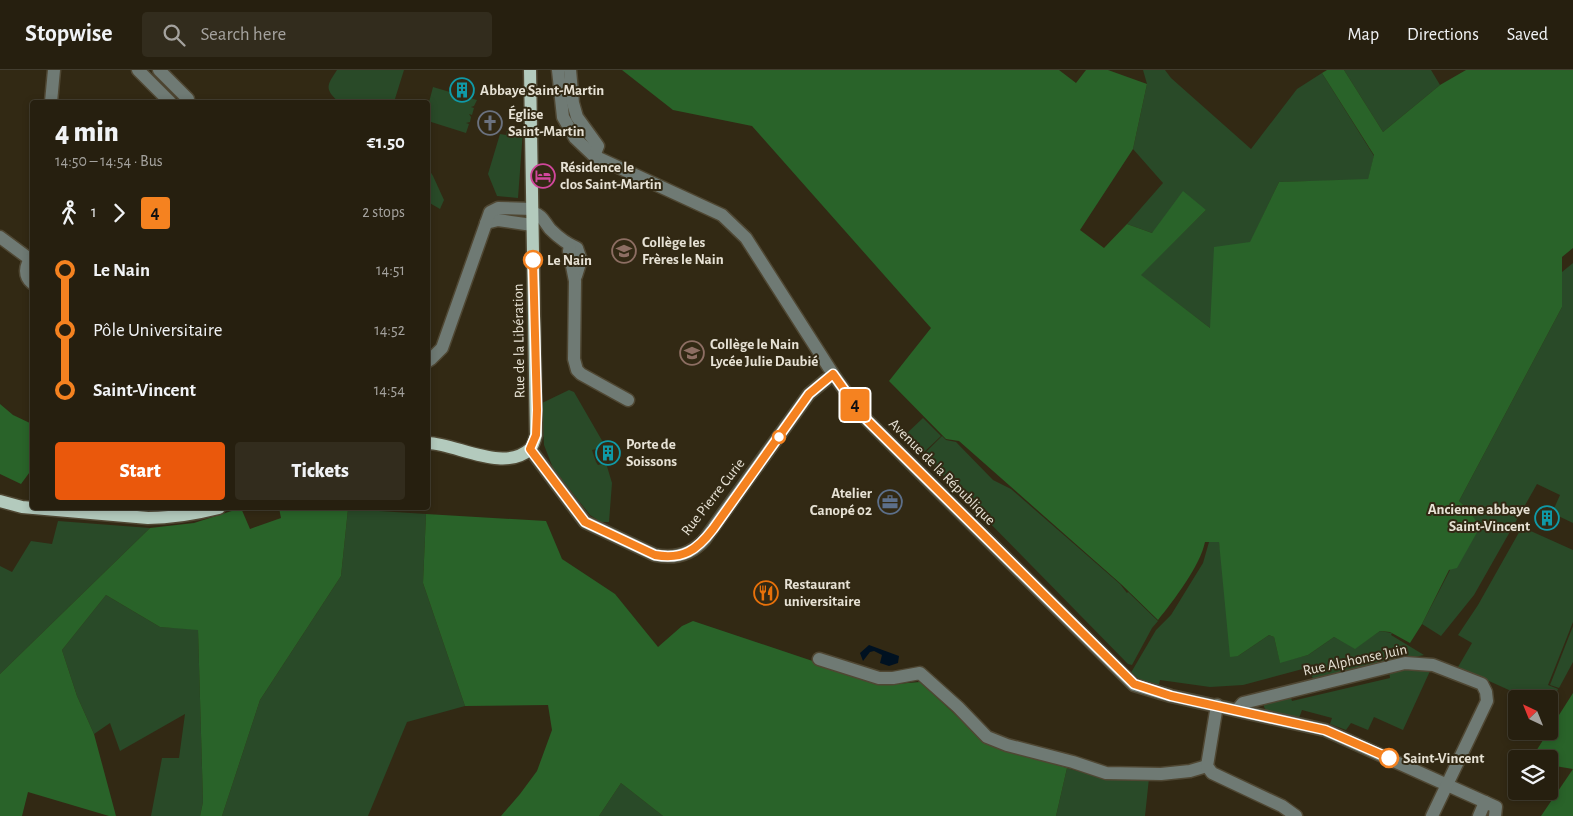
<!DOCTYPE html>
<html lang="en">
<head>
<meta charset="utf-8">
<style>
	:root { --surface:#261f0f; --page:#322c1d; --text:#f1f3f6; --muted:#a4a29e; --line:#423d2f; --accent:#ea580c }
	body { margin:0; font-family:"Alegreya Sans",sans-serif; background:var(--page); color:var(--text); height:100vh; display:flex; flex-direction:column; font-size:19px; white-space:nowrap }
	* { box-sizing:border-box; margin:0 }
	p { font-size:16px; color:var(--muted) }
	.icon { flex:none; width:28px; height:28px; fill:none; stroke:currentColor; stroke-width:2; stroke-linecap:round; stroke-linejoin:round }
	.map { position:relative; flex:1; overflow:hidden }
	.drawer { position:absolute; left:30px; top:30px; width:400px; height:410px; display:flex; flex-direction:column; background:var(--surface); border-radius:5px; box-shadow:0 2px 8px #0003,0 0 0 1px var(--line) }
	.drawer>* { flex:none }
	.badge { padding:0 10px; border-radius:4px; font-size:18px; line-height:32px }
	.needle { width:32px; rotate:317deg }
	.fabs { position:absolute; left:1508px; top:620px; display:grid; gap:10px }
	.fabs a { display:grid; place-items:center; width:50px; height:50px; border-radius:5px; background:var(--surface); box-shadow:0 2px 8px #0003,0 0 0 1px var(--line); font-size:25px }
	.map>.badge { position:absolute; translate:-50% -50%; box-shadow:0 0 0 2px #fff }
	.legs { display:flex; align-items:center; gap:8px; height:55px; padding:0 25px; font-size:16px }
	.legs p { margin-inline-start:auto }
	.overview { display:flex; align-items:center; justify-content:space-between; height:85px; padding:0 25px }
	h1 { font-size:28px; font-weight:800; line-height:38px }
	.button { display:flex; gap:10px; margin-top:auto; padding:10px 25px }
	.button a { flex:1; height:58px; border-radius:5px; background:var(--accent); color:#fff; font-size:20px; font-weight:800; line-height:58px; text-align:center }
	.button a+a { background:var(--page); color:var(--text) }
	ul { padding:0 25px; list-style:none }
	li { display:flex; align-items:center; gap:18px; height:60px; font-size:19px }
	li i { display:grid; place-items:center; width:8px; height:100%; margin:0 6px; background:currentColor }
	li i::after { content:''; width:12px; height:12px; margin:-6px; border:4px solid; border-radius:50%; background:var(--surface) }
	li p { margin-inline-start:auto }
	li:first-child i { background:linear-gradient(#0000 50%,currentColor 0) }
	li:last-child i { background:linear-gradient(currentColor 50%,#0000 0) }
	header { display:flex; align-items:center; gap:30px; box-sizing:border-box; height:70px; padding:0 25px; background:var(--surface); border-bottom:1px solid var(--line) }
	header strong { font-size:24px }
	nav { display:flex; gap:28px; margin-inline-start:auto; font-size:18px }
	.search { width:350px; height:45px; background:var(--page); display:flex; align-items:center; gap:12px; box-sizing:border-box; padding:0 18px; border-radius:5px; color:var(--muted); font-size:19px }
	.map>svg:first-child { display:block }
	.green { fill:#294a28 }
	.forest { fill:#296329 }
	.water { fill:#001121 }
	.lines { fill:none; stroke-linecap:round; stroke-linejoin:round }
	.minor-casing { stroke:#4f4733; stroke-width:15 }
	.major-casing { stroke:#4f4733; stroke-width:15 }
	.minor { stroke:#6f7a74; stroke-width:12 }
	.major { stroke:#b3cabd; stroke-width:12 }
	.line-1-casing { stroke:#fff; stroke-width:11 }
	.line-1 { stroke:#f58220; stroke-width:8 }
	.stop-1-dot { fill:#fff; stroke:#f58220; stroke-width:2.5 }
	.labels { text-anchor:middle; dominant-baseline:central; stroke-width:4; stroke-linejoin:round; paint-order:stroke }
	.poi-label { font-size:15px; font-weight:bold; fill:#e7e2d5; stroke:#322914; text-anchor:start }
	.stop-label { font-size:15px; font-weight:bold; fill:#e7e2d5; stroke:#322914; text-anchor:start }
	.street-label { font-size:15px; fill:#e7e2d5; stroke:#322914 }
</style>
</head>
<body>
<header>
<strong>Stopwise</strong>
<div class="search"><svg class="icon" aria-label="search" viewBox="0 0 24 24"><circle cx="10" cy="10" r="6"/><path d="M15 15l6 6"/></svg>Search here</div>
<nav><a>Map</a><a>Directions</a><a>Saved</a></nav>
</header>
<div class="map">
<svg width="1573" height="746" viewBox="0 0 1573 746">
	<rect width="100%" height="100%" fill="#322914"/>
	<g class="green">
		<path d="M 337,0 L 404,0 L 394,32 L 339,32 C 324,19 327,15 337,0 Z"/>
		<path d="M 1143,0 L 1165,0 L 1171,8 L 1251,79 L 1297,19 L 1322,3 L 1374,86 L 1368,110 L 1279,112 L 1210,258 L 1140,205 L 1206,140 L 1152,163 L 1127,154 L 1163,113 L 1133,79 L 1147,14 Z"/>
		<path d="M 1344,0 L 1431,0 L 1440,15 L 1383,62 Z"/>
		<path d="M 433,17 L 477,30 L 474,36 L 471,37 L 474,38 L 472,45 L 469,44 L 471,47 L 470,52 L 466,53 L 469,54 L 466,63 L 428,51 L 428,36 Z"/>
		<path d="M 508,56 L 523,60 L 518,128 L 497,126 L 488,104 L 500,64 L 506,65 Z"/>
		<path d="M 428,98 L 433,106 L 444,130 L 440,139 L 428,132 Z"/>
		<path d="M 1573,193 L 1573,453 L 1552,443 L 1560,425 L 1537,414 L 1474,525 L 1441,566 L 1422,554 L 1450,500 L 1468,439 L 1459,431 L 1562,237 L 1562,202 Z"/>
		<path d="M 569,320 L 574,322 L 604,374 L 605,377 L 592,380 L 596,392 L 598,395 L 606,393 L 612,413 L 609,452 L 601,452 L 590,445 L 553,398 L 544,375 L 542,333 Z"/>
		<path d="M 923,348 L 941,366 L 922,384 L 904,366 Z"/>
		<path d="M 942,366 L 946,370 L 956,372 L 993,410 L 1011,419 L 1120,514 L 1127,523 L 1128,522 L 1158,551 L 1152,558 L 1132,595 L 1128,594 L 923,385 Z"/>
		<path d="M 348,439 L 426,444 L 423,513 L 465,636 L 407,652 L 368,746 L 222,746 L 260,630 L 341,506 Z"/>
		<path d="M 58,451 L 150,458 L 0,604 L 0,496 L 12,502 L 31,471 L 52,474 Z"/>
		<path d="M 1522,457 L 1573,480 L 1573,552 L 1548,615 L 1558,619 L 1550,638 L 1549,629 L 1529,629 L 1458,597 L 1472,573 L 1458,565 L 1478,535 Z"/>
		<path d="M 1209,472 L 1219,472 L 1238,586 L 1269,565 L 1274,567 L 1280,592 L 1308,585 L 1334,567 L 1355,578 L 1380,561 L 1392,563 L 1391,565 L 1424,585 L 1313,610 L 1310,597 L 1243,615 L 1210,617 L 1160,610 L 1158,619 L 1129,606 L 1156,560 L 1171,545 L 1203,493 Z"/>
		<path d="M 106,525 L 160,557 L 198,559 L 203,732 L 200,746 L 151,746 L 162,688 L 179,688 L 185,644 L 120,681 L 110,653 L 94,664 L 77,626 L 62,580 Z"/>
		<path d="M 1573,556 L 1573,592 L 1559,618 L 1550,615 Z"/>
		<path d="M 1401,599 L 1430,601 L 1403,660 L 1374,647 L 1368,660 L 1351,653 L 1346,660 L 1330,654 L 1332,648 L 1302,640 L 1299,648 L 1266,640 L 1264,637 L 1264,633 L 1290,625 L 1292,631 L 1390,608 L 1389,601 Z"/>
		<path d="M 1067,698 L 1106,709 L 1149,708 L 1145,746 L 1056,746 Z"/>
		<path d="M 621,713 L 663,746 L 599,746 Z"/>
	</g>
	<g class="forest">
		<path d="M 622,0 L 1059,0 L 1076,13 L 1086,0 L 1108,0 L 1147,14 L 1133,79 L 1080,160 L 1104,178 L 1127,154 L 1152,163 L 1183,121 L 1206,140 L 1141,205 L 1210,258 L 1214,177 L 1250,172 L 1279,112 L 1368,109 L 1374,85 L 1322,3 L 1327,0 L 1344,0 L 1383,62 L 1440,15 L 1466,0 L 1573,0 L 1573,178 L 1562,187 L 1562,237 L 1459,431 L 1468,439 L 1480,457 L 1457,498 L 1449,500 L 1422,554 L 1410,573 L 1390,562 L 1380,561 L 1355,579 L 1334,567 L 1308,585 L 1280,593 L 1274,567 L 1269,565 L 1238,586 L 1230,587 L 1219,472 L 1205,472 C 1200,496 1174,530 1158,550 L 1121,514 L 959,371 L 946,369 L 889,311 L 931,258 L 752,56 L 673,40 Z"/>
		<path d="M 0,334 L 13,345 L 32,354 L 32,399 L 21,414 L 0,404 Z"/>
		<path d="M 241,438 L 250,459 L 281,448 L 279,438 L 348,438 L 348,439 L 341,506 L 260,630 L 222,746 L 200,746 L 203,732 L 198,560 L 160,557 L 106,525 L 62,580 L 77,626 L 94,664 L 116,746 L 109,746 L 28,722 L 22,746 L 0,746 L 0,604 L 150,458 L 194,453 Z"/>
		<path d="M 426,444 L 546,451 L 562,489 L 615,524 L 658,577 L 682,556 L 693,551 L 884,615 L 920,612 L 985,672 L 1067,698 L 1056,746 L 663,746 L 621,713 L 599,746 L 501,746 L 520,724 L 537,701 L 552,660 L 548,635 L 465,636 L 423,513 Z"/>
		<path d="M 1573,623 L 1573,746 L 1541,746 L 1573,699 L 1549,695 L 1549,689 L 1531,689 Z"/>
	</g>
	<path class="water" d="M 869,575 L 899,586 L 898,593 L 889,596 L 880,593 L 882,585 L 874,581 L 870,582 L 863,591 L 860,583 Z"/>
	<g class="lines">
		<g class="minor-casing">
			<g id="minor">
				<path d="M 138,0 L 170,32"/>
				<path d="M 159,0 L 188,29 L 188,32"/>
				<path d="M 558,0 L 563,47 L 575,68 L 594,86 L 722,145 L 746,168 L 833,304 L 863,346 L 1134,615 L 1171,626 L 1325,660 L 1485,732"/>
				<path d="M 570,0 L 573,33 L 577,47 L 598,76 L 594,86"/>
				<path d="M 51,32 L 54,0"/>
				<path d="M 532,142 C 543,146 543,150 550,159 C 557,166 567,174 577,178 L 581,190 L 576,206"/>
				<path d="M 486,153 L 498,150 L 532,155"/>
				<path d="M 0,167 L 31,190"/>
				<path d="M 570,175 L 569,181 L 575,211 L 574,289 L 577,300 L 581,304 L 628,330"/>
				<path d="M 32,188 C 24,196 24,206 32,213"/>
				<path d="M 428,291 L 431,289 L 442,278 L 490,142 L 498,138 L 532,139"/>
				<path d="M 530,379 L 585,452 L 655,485 C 675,489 692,484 705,469 L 809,324 L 833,304"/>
				<path d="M 819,589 L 879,608 L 893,608 L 920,603 L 958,637 L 987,667 L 1007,675 L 1073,692 L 1106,703 L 1161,704 L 1190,701 L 1207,696"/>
				<path d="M 1217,635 L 1207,696 L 1212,703 L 1282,736 L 1296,746"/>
				<path d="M 1237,640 L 1243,633 L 1405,593 L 1433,595 L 1482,614 L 1486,622 L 1487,631 L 1432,746"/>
				<path d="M 1479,746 L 1485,732 L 1496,737 L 1495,746"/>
			</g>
		</g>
		<g class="major-casing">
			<g id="major">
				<path d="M 428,373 C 457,374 504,403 530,379 C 533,376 535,369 536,365 L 530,0"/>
				<path d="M 0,431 L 22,437 L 148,448 C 173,448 195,444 219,438"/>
			</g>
		</g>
		<use href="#minor" class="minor"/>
		<use href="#major" class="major"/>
	</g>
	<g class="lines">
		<g class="line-1-casing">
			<path id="line-1" d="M 533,190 L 537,340 L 536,365 L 530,379 L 585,452 L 655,485 C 683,490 697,480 713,459 L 809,324 L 833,304 L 863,346 L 1134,614 L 1171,626 L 1325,660 L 1389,688"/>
		</g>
		<use href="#line-1" class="line-1"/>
	</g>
	<defs>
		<g id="building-ring" transform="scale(1.25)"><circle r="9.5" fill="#322914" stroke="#0f9aa8" stroke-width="1.5"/><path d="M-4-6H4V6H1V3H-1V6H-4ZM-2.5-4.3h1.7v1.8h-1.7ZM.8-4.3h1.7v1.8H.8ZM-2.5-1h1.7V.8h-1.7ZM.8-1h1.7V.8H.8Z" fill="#0f9aa8"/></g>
		<g id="church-ring" transform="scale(1.25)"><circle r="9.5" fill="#322914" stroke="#6b7280" stroke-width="1.5"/><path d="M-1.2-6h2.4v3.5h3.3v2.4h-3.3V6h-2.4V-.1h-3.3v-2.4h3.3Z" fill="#6b7280"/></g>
		<g id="hotel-ring" transform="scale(1.25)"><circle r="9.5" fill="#322914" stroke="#d1479c" stroke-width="1.5"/><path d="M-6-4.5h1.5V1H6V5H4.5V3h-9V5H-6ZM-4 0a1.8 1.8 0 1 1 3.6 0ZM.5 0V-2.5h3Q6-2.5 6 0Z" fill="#d1479c"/></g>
		<g id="school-ring" transform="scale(1.25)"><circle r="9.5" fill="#322914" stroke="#8d6e63" stroke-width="1.5"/><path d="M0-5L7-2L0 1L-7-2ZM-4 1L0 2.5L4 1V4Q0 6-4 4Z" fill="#8d6e63"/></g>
		<g id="office-ring" transform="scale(1.25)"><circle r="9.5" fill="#322914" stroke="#5c6f8a" stroke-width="1.5"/><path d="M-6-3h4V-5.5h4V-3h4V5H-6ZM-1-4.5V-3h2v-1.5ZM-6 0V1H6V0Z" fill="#5c6f8a"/></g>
		<g id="restaurant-ring" transform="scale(1.25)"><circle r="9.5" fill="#322914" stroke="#e8710a" stroke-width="1.5"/><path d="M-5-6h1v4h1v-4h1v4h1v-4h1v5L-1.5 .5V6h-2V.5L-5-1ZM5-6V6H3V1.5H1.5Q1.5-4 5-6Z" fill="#e8710a"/></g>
	</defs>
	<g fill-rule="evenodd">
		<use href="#building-ring" x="462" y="20"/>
		<use href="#church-ring" x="490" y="53"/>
		<use href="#hotel-ring" x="543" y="106"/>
		<use href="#school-ring" x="624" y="181"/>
		<use href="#school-ring" x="692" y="283"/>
		<use href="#building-ring" x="608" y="383"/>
		<use href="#office-ring" x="890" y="432"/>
		<use href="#building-ring" x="1547" y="448"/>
		<use href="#restaurant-ring" x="766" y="523"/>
	</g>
	<g class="stop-1-dot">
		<circle cx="533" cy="190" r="9"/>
		<circle cx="779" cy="367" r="6"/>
		<circle cx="1389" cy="688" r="9"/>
	</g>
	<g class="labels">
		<g class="poi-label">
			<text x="480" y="20">Abbaye Saint-Martin</text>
			<text x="508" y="44">Église<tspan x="508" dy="17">Saint-Martin</tspan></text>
			<text x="560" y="97">Résidence le<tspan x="560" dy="17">clos Saint-Martin</tspan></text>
			<text x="642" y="172">Collège les<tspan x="642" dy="17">Frères le Nain</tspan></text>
			<text x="710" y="274">Collège le Nain<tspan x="710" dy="17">Lycée Julie Daubié</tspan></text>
			<text x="626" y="374">Porte de<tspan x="626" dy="17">Soissons</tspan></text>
			<text x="872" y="423" text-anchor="end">Atelier<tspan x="872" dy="17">Canopé 02</tspan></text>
			<text x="1530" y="439" text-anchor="end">Ancienne abbaye<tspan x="1530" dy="17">Saint-Vincent</tspan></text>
			<text x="784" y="514">Restaurant<tspan x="784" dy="17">universitaire</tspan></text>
		</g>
		<g class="stop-label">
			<text x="547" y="190">Le Nain</text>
			<text x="1403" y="688">Saint-Vincent</text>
		</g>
		<g class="street-label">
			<text transform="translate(519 271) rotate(-91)">Rue de la Libération</text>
			<text transform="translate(942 402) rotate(45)">Avenue de la République</text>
			<text transform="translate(713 427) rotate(-52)">Rue Pierre Curie</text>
			<text transform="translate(1355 590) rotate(-12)">Rue Alphonse Juin</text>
		</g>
	</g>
</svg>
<div class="fabs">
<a><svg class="needle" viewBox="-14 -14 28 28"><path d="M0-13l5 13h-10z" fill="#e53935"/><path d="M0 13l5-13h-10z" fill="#a4a29e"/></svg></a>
<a><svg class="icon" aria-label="layers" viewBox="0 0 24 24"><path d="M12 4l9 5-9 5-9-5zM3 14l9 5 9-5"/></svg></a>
</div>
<b class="badge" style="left:855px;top:335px;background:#f58220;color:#111">4</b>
<section class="drawer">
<div class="overview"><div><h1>4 min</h1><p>14:50 – 14:54 · Bus</p></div><b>€1.50</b></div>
<div class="legs"><svg class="icon" aria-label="walk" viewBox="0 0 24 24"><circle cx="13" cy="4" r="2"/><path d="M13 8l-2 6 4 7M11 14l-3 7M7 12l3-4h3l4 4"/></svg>1<svg class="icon" aria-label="forward" viewBox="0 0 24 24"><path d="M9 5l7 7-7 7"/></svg><b class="badge" style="background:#f58220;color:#111">4</b><p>2 stops</p></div>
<ul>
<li><i style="color:#f58220"></i><b>Le Nain</b><p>14:51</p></li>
<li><i style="color:#f58220"></i><span>Pôle Universitaire</span><p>14:52</p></li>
<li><i style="color:#f58220"></i><b>Saint-Vincent</b><p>14:54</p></li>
</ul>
<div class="button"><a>Start</a><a>Tickets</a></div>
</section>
</div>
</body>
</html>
